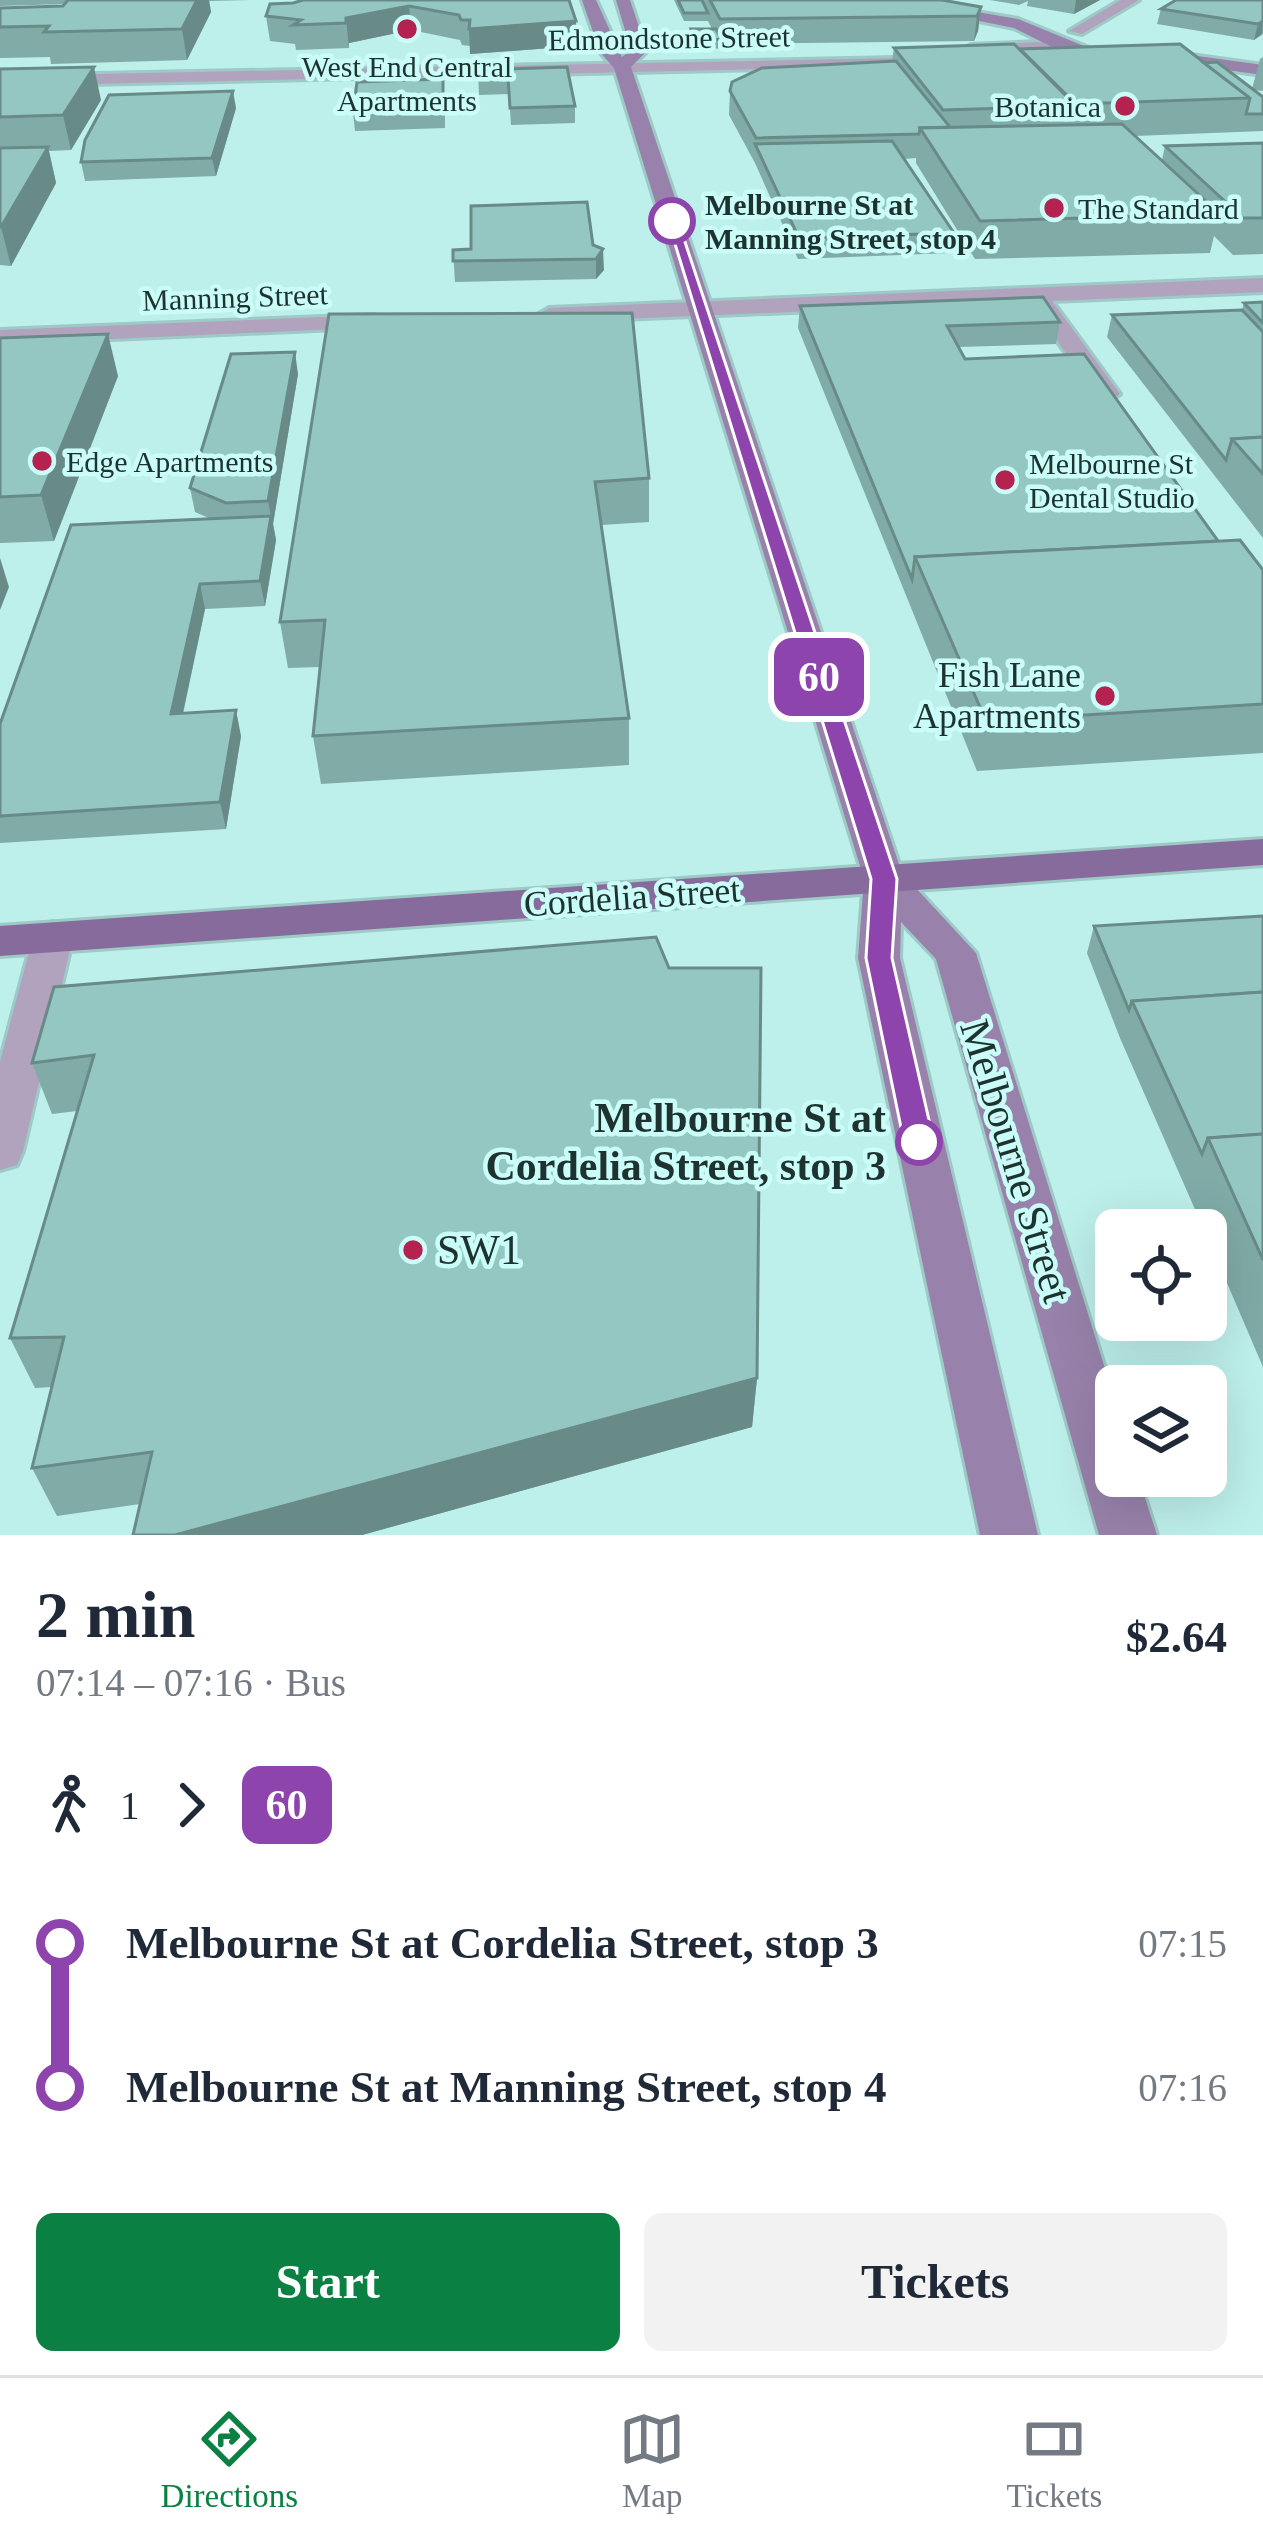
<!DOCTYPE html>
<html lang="en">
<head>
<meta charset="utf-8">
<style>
	:root { --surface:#fff; --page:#f2f2f3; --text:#1f2937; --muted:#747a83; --line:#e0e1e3; --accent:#0b8043 }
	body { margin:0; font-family:Georgia,serif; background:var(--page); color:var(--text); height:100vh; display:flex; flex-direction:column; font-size:45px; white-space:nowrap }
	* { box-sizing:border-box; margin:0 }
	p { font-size:39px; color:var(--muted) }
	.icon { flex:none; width:66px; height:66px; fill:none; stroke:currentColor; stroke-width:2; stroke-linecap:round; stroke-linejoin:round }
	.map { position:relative; height:1535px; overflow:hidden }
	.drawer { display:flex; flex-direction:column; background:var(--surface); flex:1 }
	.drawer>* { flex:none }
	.badge { padding:0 24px; border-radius:18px; font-size:42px; line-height:78px }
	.fabs { position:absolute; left:1095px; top:1209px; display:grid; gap:24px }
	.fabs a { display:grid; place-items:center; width:132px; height:132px; border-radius:18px; background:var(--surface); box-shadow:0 12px 48px #0002; font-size:60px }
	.map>.badge { position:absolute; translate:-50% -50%; box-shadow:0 0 0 6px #fff }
	.legs { display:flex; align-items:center; gap:18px; height:132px; padding:0 36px; font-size:39px }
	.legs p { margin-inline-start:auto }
	.head { display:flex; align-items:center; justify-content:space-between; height:204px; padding:0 36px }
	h1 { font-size:66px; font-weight:800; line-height:90px }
	.button { display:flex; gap:24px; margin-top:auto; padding:24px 36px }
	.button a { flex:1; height:138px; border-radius:18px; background:var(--accent); color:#fff; font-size:48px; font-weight:800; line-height:138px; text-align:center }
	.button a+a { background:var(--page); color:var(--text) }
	ul { padding:0 36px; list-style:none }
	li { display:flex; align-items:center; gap:42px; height:144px; font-size:45px }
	li i { display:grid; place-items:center; width:18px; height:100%; margin:0 15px; background:currentColor }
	li i::after { content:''; width:30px; height:30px; margin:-15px; border:9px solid; border-radius:50%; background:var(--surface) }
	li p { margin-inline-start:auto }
	li:first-child i { background:linear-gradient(#0000 50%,currentColor 0) }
	li:last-child i { background:linear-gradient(currentColor 50%,#0000 0) }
	.tabs { display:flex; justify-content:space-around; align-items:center; height:168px; border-top:3px solid var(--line); background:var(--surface); font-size:33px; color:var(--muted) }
	.tabs a { display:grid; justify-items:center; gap:6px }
	.tabs .selected { color:var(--accent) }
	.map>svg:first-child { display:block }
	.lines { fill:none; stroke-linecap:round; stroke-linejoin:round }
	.lane-casing { stroke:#9dc9c6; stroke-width:6 }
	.street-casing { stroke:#9dc9c6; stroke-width:6 }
	.secondary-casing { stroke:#9dc9c6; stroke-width:6 }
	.primary-casing { stroke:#9dc9c6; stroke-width:6 }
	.lane { fill:#b1a2be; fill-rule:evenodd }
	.street { fill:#b1a2be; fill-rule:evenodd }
	.secondary { fill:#9882ab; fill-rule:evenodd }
	.primary { fill:#866b9c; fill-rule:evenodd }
	.wall { fill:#80aba7 }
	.shaded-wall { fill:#688b88 }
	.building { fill:#95c7c2; stroke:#688b88; stroke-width:3 }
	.line-1 { fill:#8e44ad; stroke:#fff; stroke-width:3 }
	.poi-dot { fill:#b4234f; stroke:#cafdf8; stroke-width:4.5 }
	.stop-1-dot { fill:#fff; stroke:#8e44ad; stroke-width:6 }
	.labels { text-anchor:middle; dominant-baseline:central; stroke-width:9; stroke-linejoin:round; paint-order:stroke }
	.far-street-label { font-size:30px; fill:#1e3230; stroke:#cafdf8 }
	.far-poi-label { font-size:30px; fill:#1e3230; stroke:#cafdf8; text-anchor:start }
	.far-stop-label { font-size:30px; font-weight:bold; fill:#1e3230; stroke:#cafdf8; text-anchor:start }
	.poi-label { font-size:36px; fill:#1e3230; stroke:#cafdf8; text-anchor:end }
	.street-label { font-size:36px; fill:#1e3230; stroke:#cafdf8 }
	.near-stop-label { font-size:42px; font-weight:bold; fill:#1e3230; stroke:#cafdf8; text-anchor:end }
	.near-street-label { font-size:42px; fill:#1e3230; stroke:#cafdf8 }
	.near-poi-label { font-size:42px; fill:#1e3230; stroke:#cafdf8; text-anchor:start }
</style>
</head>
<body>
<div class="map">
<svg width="1263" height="1535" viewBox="0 0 1263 1535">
	<rect width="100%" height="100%" fill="#bdefeb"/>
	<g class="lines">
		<g class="lane-casing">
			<path id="lane" d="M 53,922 L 67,927 L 73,937 L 23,1151 L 17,1165 L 0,1170 L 0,1062 L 33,937 L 39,927 Z"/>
		</g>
		<g class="street-casing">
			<g id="street">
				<path d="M 1121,0 L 1139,0 L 1082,34 L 1069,31 Z"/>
				<path d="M 1062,41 L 1070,46 L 1068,49 L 971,55 L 963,50 L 971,45 Z"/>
				<path d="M 948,57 L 948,63 L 942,65 L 0,86 L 0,76 Z"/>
				<path d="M 1263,278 L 1263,292 L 1052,301 L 1120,394 L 1107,402 L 1098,399 L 1030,302 L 549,322 L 537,315 L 549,308 Z"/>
				<path d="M 374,315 L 382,317 L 382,327 L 0,344 L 0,330 Z"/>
			</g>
		</g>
		<g class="secondary-casing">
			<g id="secondary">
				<path d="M 582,0 L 596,0 L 622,57 L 631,50 L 616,0 L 630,0 L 647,51 L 631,67 L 902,873 L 976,953 L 1116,1404 L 1116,1476 L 1138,1476 L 1157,1535 L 1099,1535 L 936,959 L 901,922 L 900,958 L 1038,1535 L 980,1535 L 858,958 L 864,879 L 614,68 L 600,52 Z"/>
				<path d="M 876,0 L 908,0 L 1018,19 L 1096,51 L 1176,53 L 1263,65 L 1263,75 L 1176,63 L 1095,61 L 1056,49 L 1014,28 Z"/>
			</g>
		</g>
		<g class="primary-casing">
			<path id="primary" d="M 1263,839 L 1263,865 L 0,956 L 0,926 Z"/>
		</g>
		<use href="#lane" class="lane"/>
		<use href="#street" class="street"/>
		<use href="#secondary" class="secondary"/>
		<use href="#primary" class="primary"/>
	</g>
	<g class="wall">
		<path d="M 0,0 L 250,0 L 209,1 L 211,12 L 187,60 L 51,64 L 50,57 L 0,58 L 0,8 L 63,6 L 65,4 L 0,6 Z"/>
		<path d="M 569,0 L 577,46 L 470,54 L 470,46 L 462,45 L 460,40 L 411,30 L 349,43 L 349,48 L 296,50 L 295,44 L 270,41 L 266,16 L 293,3 Z"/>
		<path d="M 674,0 L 942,0 L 981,7 L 978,31 L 974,41 L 721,44 L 721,49 L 695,46 L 691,38 L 691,29 L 712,29 L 708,21 L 684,21 Z"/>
		<path d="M 990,0 L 1100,0 L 1074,14 L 1027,6 L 1028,1 L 1019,5 Z"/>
		<path d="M 1263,0 L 1263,34 L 1254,40 L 1157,24 L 1161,9 Z"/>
		<path d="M 894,48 L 1020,50 L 1204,63 L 1252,89 L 1260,59 L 1263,57 L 1263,91 L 1253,90 L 1263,97 L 1263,131 L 1135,136 L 1162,160 L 1165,146 L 1263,143 L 1263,254 L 1233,255 L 1214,236 L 1210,253 L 975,259 L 916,163 L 916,158 L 904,159 L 954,233 L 951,253 L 798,259 L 755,163 L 729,115 L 730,91 L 892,61 Z"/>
		<path d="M 567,67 L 575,106 L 575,123 L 511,125 L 509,94 L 479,95 L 478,70 Z"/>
		<path d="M 0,69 L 101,100 L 71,150 L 49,151 L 56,183 L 11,266 L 0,265 Z"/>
		<path d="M 445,96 L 445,128 L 355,131 L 353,113 Z"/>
		<path d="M 236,108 L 216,176 L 85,181 L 81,162 Z"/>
		<path d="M 593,245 L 604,270 L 596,279 L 455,282 L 453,250 Z"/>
		<path d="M 1263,302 L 1263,538 L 1107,337 L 1112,315 L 1242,310 L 1244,303 Z"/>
		<path d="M 800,306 L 1060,322 L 1056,344 L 959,347 L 965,359 L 1218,541 L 1263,570 L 1263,753 L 977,771 L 798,328 Z"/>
		<path d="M 329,314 L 649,478 L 649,522 L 601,525 L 629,718 L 629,765 L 321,784 L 313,736 L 320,667 L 288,668 L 280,622 Z"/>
		<path d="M 0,338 L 118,376 L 54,541 L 0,543 Z"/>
		<path d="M 298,374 L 273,524 L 276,540 L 265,606 L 205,609 L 183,714 L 241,736 L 226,829 L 0,843 L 0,724 L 211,519 L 195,512 L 190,488 Z"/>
		<path d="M 1263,916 L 1263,1367 L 1206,1234 L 1206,1230 L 1204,1230 L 1120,1038 L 1087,953 L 1094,926 Z"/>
		<path d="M 54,987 L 757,1378 L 752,1427 L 362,1535 L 133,1535 L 140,1504 L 57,1516 L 32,1468 L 52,1387 L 35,1388 L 10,1338 L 77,1111 L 52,1114 L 32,1063 Z"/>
	</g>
	<g class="shaded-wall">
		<path d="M 197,0 L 209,0 L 211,12 L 187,60 L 182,29 Z"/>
		<path d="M 1076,0 L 1100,0 L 1074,14 Z"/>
		<path d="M 409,6 L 411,30 L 349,43 L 349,48 L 346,18 Z"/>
		<path d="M 981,7 L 978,31 L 974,41 L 977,16 Z"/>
		<path d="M 576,21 L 577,46 L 470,54 L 469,29 Z"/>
		<path d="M 1263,21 L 1262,34 L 1254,40 L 1258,24 Z"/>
		<path d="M 94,67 L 101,100 L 71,150 L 63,115 Z"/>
		<path d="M 233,91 L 236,108 L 216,176 L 212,158 Z"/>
		<path d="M 48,147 L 56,183 L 11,266 L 1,227 Z"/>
		<path d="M 603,249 L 604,270 L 596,279 L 596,259 Z"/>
		<path d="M 108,334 L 118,376 L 54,541 L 41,495 Z"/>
		<path d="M 295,352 L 298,374 L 273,524 L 276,540 L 265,606 L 260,581 L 271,517 L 268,501 Z"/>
		<path d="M 0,558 L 9,587 L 0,610 Z"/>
		<path d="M 200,584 L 205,609 L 177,740 L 171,714 Z"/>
		<path d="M 236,710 L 241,736 L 226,829 L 220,802 Z"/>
		<path d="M 757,1378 L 752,1427 L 362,1535 L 175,1535 Z"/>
	</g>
	<g class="building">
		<path d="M 68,0 L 197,0 L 182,29 L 44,32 L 49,26 L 0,27 L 0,8 L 63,6 Z"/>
		<path d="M 303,0 L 569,0 L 576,21 L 469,29 L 470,20 L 461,20 L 459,15 L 409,6 L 346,18 L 346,23 L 293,25 L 301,20 L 266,16 L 270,4 L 293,3 Z"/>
		<path d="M 678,0 L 702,0 L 708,13 L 684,13 Z"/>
		<path d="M 710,0 L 942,0 L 981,7 L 977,16 L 720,19 Z"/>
		<path d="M 1176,0 L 1263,0 L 1263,21 L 1258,24 L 1161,9 Z"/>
		<path d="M 691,29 L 716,29 L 722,40 L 695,37 Z"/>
		<path d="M 1014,44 L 1076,106 L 943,110 L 894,48 Z"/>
		<path d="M 1180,44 L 1250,98 L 1076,104 L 1020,49 Z"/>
		<path d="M 896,61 L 950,127 L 920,128 L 919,134 L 756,138 L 730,91 L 732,82 L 762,68 Z"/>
		<path d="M 1217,62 L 1263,97 L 1263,114 L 1246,114 L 1250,98 L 1204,63 Z"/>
		<path d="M 94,67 L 63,115 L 0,117 L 0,69 Z"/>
		<path d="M 567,67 L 575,106 L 510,108 L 508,77 L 478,78 L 478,70 Z"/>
		<path d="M 443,79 L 443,110 L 353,113 L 357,82 Z"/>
		<path d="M 233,91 L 212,158 L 81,162 L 85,140 L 109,95 Z"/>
		<path d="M 1122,124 L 1220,214 L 980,221 L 920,128 Z"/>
		<path d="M 892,141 L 954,233 L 799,238 L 755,144 Z"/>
		<path d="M 1263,143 L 1263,218 L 1243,218 L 1165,146 Z"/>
		<path d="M 48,147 L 1,227 L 0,227 L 0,148 Z"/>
		<path d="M 587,202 L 593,245 L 603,249 L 596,259 L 453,261 L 453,250 L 471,249 L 471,206 Z"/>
		<path d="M 1043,297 L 1060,322 L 947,326 L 965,359 L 1084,354 L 1218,541 L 915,557 L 912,579 L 800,306 Z"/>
		<path d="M 1263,302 L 1263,323 L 1244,303 Z"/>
		<path d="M 1242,310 L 1263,332 L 1263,437 L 1232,439 L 1226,460 L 1112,315 Z"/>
		<path d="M 632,313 L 649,478 L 595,482 L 629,718 L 313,736 L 325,620 L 280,622 L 329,314 Z"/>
		<path d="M 108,334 L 41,495 L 0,497 L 0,338 Z"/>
		<path d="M 295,352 L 268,501 L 226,503 L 190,488 L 231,354 Z"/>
		<path d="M 1263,437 L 1263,474 L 1232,439 Z"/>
		<path d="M 271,516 L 260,581 L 200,584 L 171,714 L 236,710 L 220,802 L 0,816 L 0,724 L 71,525 Z"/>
		<path d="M 1240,540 L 1263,570 L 1263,704 L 986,721 L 915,557 Z"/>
		<path d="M 1263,916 L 1263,992 L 1132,1001 L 1129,1010 L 1094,926 Z"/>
		<path d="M 656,937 L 669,968 L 761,968 L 757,1378 L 175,1535 L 133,1535 L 152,1452 L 32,1468 L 64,1337 L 10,1338 L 94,1055 L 32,1063 L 54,987 Z"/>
		<path d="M 1263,992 L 1263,1134 L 1208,1138 L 1202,1154 L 1132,1001 Z"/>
		<path d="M 1263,1134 L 1263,1260 L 1208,1138 Z"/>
	</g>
	<path class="line-1" d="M 667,218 L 678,221 L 897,879 L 892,958 L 934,1142 L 930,1151 L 919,1154 L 909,1151 L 904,1142 L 866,958 L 871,879 Z"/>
	<g class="poi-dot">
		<circle cx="407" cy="29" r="12"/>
		<circle cx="1125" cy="106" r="12"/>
		<circle cx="1054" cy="208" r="12"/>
		<circle cx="42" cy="461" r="12"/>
		<circle cx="1005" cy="480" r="12"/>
		<circle cx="1105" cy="696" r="12"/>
		<circle cx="413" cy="1250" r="12"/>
	</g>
	<g class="stop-1-dot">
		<circle cx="672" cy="221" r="21"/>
		<circle cx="919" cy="1142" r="21"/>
	</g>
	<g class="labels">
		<g class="far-street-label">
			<text transform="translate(669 38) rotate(-1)">Edmondstone Street</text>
			<text transform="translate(235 297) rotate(-2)">Manning Street</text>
		</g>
		<g class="far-poi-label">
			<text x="407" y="66" text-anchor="middle">West End Central<tspan x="407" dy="34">Apartments</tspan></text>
			<text x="1101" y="106" text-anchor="end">Botanica</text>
			<text x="1078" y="208">The Standard</text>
			<text x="66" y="461">Edge Apartments</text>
			<text x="1029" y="463">Melbourne St<tspan x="1029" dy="34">Dental Studio</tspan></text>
		</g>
		<g class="far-stop-label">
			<text x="705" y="204">Melbourne St at<tspan x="705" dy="34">Manning Street, stop 4</tspan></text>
		</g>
		<g class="poi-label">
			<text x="1081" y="675">Fish Lane<tspan x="1081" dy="41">Apartments</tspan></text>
		</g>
		<g class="street-label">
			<text transform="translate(632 897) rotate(-4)">Cordelia Street</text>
		</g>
		<g class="near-stop-label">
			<text x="886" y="1118">Melbourne St at<tspan x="886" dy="48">Cordelia Street, stop 3</tspan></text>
		</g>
		<g class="near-street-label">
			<text transform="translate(1016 1161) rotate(73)">Melbourne Street</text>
		</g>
		<g class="near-poi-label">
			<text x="437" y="1250">SW1</text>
		</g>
	</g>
</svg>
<div class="fabs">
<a><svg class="icon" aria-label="locate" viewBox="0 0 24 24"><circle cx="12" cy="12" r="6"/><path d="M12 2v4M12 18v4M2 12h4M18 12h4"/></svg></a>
<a><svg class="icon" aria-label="layers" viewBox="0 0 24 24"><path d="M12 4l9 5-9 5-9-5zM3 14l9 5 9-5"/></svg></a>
</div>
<b class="badge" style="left:819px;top:677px;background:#8e44ad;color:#fff">60</b>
</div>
<section class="drawer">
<div class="head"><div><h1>2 min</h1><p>07:14 – 07:16 · Bus</p></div><b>$2.64</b></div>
<div class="legs"><svg class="icon" aria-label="walk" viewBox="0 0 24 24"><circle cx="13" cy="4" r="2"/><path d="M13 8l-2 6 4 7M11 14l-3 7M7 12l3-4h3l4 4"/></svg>1<svg class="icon" aria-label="forward" viewBox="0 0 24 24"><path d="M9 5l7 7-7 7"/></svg><b class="badge" style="background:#8e44ad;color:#fff">60</b></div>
<ul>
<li><i style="color:#8e44ad"></i><b>Melbourne St at Cordelia Street, stop 3</b><p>07:15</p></li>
<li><i style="color:#8e44ad"></i><b>Melbourne St at Manning Street, stop 4</b><p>07:16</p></li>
</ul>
<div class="button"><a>Start</a><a>Tickets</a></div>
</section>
<nav class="tabs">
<a class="selected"><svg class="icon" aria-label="directions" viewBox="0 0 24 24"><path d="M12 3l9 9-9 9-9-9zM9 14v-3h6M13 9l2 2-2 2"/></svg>Directions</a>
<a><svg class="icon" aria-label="map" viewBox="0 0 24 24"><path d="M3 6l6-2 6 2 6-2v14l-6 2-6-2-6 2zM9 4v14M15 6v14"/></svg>Map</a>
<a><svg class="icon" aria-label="tickets" viewBox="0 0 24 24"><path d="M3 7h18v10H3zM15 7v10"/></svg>Tickets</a>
</nav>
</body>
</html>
